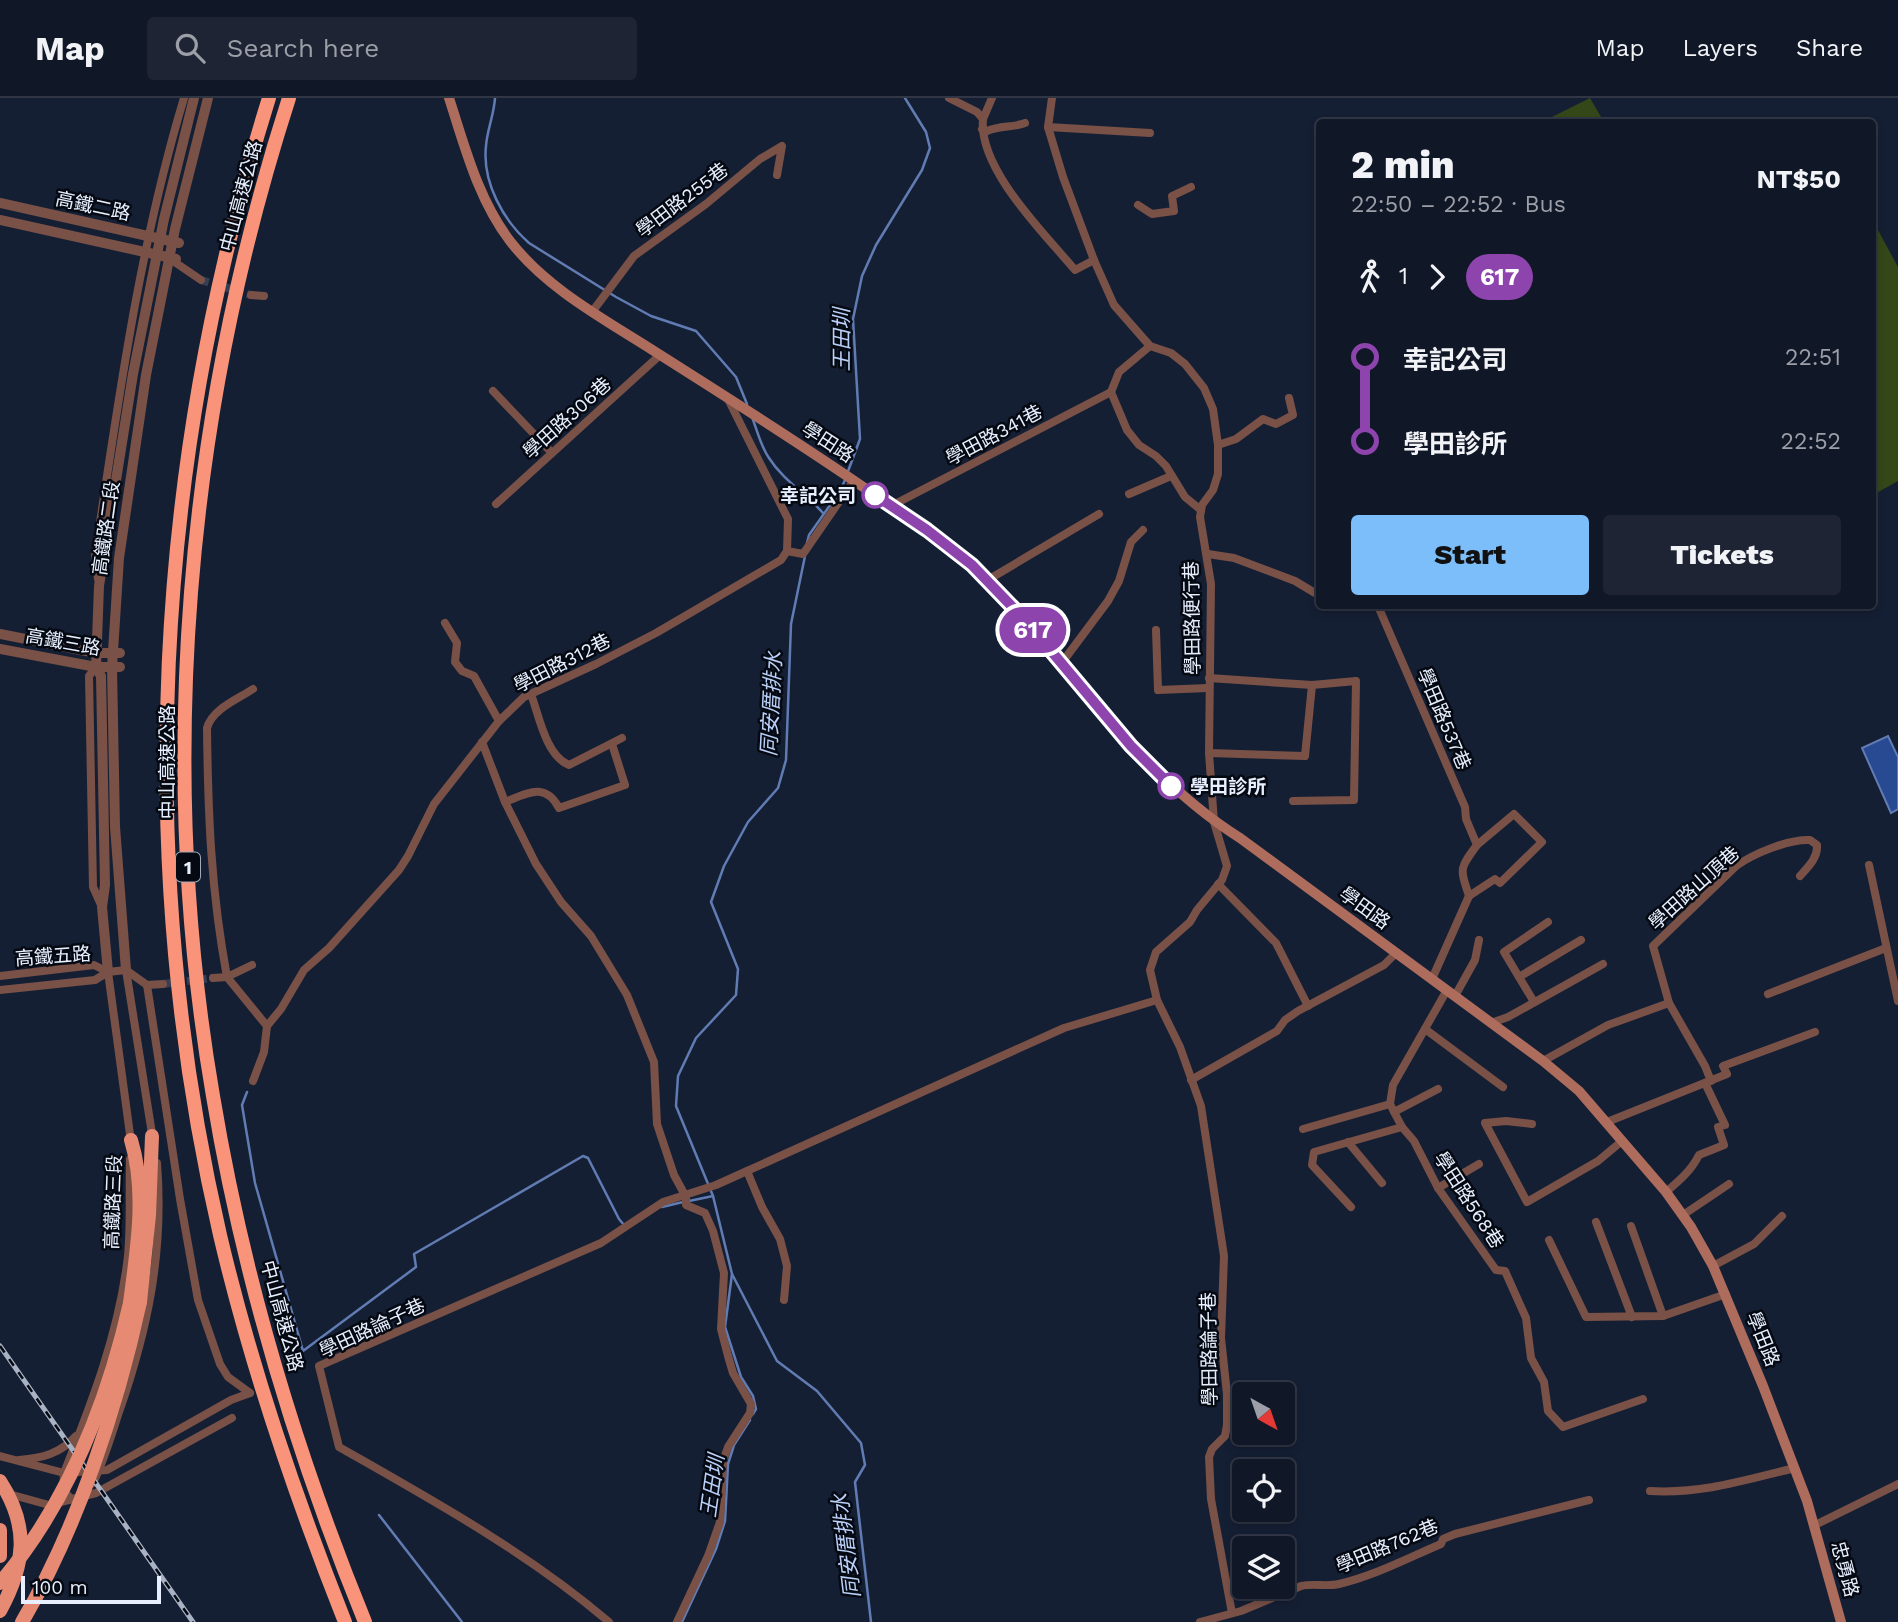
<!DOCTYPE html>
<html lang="en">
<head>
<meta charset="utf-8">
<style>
	:root { --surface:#101727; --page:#1e2433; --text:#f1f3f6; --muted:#9c9fa7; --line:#303644; --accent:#7cbef9 }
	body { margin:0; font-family:"Work Sans","Noto Sans TC",sans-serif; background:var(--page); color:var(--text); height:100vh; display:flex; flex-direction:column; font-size:26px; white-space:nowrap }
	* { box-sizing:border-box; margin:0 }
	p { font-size:23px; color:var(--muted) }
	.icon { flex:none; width:38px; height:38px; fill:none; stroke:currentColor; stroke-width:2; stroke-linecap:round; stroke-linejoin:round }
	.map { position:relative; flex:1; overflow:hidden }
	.sheet { position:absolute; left:1316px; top:21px; width:560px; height:490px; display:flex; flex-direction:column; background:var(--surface); border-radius:7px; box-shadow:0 4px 10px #0003,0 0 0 2px var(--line) }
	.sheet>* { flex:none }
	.badge { padding:0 14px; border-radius:23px; font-size:24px; line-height:46px }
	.needle { width:46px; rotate:140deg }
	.controls { position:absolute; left:1232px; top:1284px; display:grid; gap:14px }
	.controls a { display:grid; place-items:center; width:63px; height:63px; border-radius:7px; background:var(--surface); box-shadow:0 4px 10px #0003,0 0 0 2px var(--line); font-size:35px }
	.scale { position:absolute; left:21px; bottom:18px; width:140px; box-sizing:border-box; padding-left:7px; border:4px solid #e8f0ff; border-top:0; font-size:19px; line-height:24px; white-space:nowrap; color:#e8f0ff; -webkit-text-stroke:5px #050912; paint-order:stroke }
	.map>.badge { position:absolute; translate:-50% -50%; box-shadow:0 0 0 4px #fff }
	.legs { display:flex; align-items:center; gap:10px; height:77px; padding:0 35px; font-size:23px }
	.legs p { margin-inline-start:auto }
	.head { display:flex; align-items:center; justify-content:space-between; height:119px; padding:0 35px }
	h1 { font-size:38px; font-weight:800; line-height:52px }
	.primary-button { display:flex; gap:14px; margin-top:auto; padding:14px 35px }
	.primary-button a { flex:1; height:80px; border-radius:7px; background:var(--accent); color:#111; font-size:28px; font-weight:800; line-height:80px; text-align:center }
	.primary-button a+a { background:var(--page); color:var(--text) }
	ul { padding:0 35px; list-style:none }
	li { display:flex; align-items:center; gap:24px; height:84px; font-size:26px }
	li i { display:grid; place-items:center; width:10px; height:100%; margin:0 9px; background:currentColor }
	li i::after { content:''; width:18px; height:18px; margin:-9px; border:5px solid; border-radius:50%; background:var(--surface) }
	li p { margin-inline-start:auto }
	li:first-child i { background:linear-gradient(#0000 50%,currentColor 0) }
	li:last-child i { background:linear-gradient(currentColor 50%,#0000 0) }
	header { display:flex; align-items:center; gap:42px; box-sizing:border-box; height:98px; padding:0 35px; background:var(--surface); border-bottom:2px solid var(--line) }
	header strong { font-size:33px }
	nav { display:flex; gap:38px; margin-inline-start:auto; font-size:24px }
	.search { width:490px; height:63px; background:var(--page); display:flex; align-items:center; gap:18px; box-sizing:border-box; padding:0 24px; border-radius:7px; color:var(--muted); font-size:26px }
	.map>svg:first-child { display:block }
	.green { fill:#334718 }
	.water { fill:#274a92; stroke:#617cb3; stroke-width:2 }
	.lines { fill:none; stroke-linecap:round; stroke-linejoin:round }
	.stream { stroke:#617cb3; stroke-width:2.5 }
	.minor-tunnel { stroke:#353e52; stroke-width:8; stroke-dasharray:8 4; stroke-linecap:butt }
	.minor { stroke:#795147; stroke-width:8 }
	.tertiary { stroke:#795147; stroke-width:10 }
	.secondary { stroke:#ad6c5c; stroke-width:10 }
	.trunk { stroke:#e68a74; stroke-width:14 }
	.motorway { stroke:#f9947b; stroke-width:14 }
	.rail-casing { stroke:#a9b2c3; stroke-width:5 }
	.rail { stroke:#050912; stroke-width:2.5; stroke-dasharray:8; stroke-linecap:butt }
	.trunk-bridge { stroke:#e68a74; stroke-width:14 }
	.line-1-casing { stroke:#fff; stroke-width:16 }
	.line-1 { stroke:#8e44ad; stroke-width:10 }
	.stop-1-dot { fill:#fff; stroke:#8e44ad; stroke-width:3.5 }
	.labels { text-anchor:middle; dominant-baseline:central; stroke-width:5; stroke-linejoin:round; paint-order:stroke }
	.shield { fill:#050912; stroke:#a4abb8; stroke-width:2 }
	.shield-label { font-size:18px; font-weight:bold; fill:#e8f0ff }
	.street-label { font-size:19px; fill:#e8f0ff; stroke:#050912 }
	.stop-label { font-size:19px; font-weight:bold; fill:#e8f0ff; stroke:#050912; text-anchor:end }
	.water-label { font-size:21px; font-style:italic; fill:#bad0f9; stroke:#050912 }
</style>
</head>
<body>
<header>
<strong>Map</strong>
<div class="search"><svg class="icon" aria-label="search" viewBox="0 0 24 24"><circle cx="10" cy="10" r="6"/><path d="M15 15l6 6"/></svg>Search here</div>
<nav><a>Map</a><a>Layers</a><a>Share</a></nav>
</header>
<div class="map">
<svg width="1898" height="1524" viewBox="0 0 1898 1524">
	<rect width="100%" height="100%" fill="#151f34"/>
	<g class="green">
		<path d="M 1590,0 L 1604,24 L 1542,24 Z"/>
		<path d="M 1872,121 L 1898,169 L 1898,383 L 1873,397 Z"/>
	</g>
	<path class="water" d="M 1888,638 L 1898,659 L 1898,711 L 1891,715 L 1862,650 Z"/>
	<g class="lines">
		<g class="stream">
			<path d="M 495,0 C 494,17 487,32 486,48 C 482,84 503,122 529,145 L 616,199 L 651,218 L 696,233 L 736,279 L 747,306"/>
			<path d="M 752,319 C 757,332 761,349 769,360 C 783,382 806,396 823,415"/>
			<path d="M 847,376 L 860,341 L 853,221 L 862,178 L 876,147 L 922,72 L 930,50 L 926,34 L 905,0"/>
			<path d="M 807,445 L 809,437 L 840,393 L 845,382"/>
			<path d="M 805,458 L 791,526 L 786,662 L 778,690 L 748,724 L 724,768 L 711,804 L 738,871 L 736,897 L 696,940 L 678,978 L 676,1008 L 713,1098 L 732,1176 L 777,1263 L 817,1293 L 861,1345 L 865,1367 L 855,1384 L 871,1524"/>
			<path d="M 247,994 L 242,1007 L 255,1085 L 303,1253 L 416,1169 L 414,1156 L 583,1058 L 588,1060 L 619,1121 L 624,1127"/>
			<path d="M 689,1103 L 713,1098"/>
			<path d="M 662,1109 L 683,1104"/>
			<path d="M 732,1176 L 725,1229 L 741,1279 L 753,1298 L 756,1311 L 753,1316"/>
			<path d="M 379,1417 L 462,1524"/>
			<path d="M 682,1524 L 716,1451 L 725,1423 L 728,1366 L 734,1347 L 750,1322"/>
		</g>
		<g class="minor-tunnel">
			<path d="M 201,182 L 251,197"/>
			<path d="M 163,886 L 213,880"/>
		</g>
		<g class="minor">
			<path d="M 949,0 L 977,14 L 983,21 C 978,71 1045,136 1075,172 L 1094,162"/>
			<path d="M 1052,0 L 1048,29 L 1063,79 L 1094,162 L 1114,207 L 1150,248 L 1171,255 L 1185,266 L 1204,290 L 1213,311 L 1218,347 L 1218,376 L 1213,392 L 1202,407 L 1200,419 L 1211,486 L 1209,655 L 1214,724 L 1227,768 L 1222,782 L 1197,812 L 1190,824 L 1156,854 L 1150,872 L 1157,902 L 1180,949 L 1201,1008 L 1224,1158 L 1221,1240 L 1227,1296 L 1227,1327 L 1225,1338 L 1212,1351 L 1209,1359 L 1211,1401 L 1232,1515"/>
			<path d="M 983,21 L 992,0"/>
			<path d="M 1048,29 L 1150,35"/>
			<path d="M 982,31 L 987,33 C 1001,27 1012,30 1025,25"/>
			<path d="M 1138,107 L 1152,116 L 1174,113 L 1172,98 L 1191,89"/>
			<path d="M 176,165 L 201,182"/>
			<path d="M 251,197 L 264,198"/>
			<path d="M 592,214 L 634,158 L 706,106 L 760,61 L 782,48 L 777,77"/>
			<path d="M 493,293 L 552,355"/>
			<path d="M 1111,294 L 1127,332 L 1139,347 L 1156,358 L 1166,368 L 1185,399 L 1201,412"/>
			<path d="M 1218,347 L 1236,341 L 1263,321 L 1276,326 L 1293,317 L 1289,300"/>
			<path d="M 1129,396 L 1171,378"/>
			<path d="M 496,406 L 660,257"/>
			<path d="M 891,408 L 1111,294 L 1119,274 L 1150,248"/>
			<path d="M 787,453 L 803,456 L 854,382"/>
			<path d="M 1208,456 L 1234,460 L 1295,483 L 1320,498"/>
			<path d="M 98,481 L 95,458 C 118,305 139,149 184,0"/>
			<path d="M 986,483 L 1099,416"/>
			<path d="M 1378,508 L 1465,709 L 1466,721 L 1477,747 C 1459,771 1460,770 1469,798"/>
			<path d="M 445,525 L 457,545 L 455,564 L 462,573 L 474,578 L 499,623"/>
			<path d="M 1156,532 L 1158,592 L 1208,590"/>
			<path d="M 1061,566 L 1108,503 L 1119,483 L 1131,444 L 1143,432"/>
			<path d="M 96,569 L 89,578 L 93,789 L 102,809"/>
			<path d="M 1209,580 L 1312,587 L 1356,583 L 1354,702 L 1293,703"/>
			<path d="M 531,596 C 539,618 546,658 569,667 L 622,640"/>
			<path d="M 482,644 L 505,704 C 528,695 545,684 559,710 L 625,687 L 612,646"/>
			<path d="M 1209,655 L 1305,658 L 1312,587"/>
			<path d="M 505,704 L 536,766 L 561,804 L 591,838 L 627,897 L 654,964 L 657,1026 L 674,1077 L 686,1099 L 686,1107 L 705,1115 L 713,1133 L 724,1175 L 721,1231 L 728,1258 L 733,1275 L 751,1306 L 750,1315 L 728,1349 L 723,1363 L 720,1424 L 708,1458 L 677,1524"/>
			<path d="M 1869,767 L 1898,903"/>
			<path d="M 1218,786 L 1276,845 L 1308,908"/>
			<path d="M 252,867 L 227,879 C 211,793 208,717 207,630 C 212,611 238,601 253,591"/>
			<path d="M 126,872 L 153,1042"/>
			<path d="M 126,872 L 147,887 L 163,886"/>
			<path d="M 108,874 L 131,1044"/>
			<path d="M 0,878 L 94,867 L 108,874 L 126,872"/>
			<path d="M 1519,879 L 1581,842"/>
			<path d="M 213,880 L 227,879 L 267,928 L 281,911 L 304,872 L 329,850 L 399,772 L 408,758 L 434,706 L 499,623 L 524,599 L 596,566 L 656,535 L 781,462 L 787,453 L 788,421 L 728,301"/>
			<path d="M 1432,881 L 1469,798 L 1495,781 L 1500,785 L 1542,744 L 1514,716 L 1477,747"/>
			<path d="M 147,887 L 180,1101 L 198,1202 L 220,1266 L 228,1279 L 250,1295"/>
			<path d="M 0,892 L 95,882 L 108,874"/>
			<path d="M 1447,892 L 1393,987 L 1390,1006 L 1402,1029 L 1414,1043 L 1438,1090 L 1496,1172 L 1505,1173 L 1526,1220 L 1531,1260 L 1544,1284 L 1548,1313 L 1563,1329 L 1643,1301"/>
			<path d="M 1768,896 L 1886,850"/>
			<path d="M 1455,898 L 1475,862 L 1479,842"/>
			<path d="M 1534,904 L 1504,854 L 1548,824"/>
			<path d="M 1491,925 L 1508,919 L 1603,866"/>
			<path d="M 1425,931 L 1503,989"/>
			<path d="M 1543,963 L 1608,927 L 1669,905"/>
			<path d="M 1191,982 L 1277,933 L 1285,922 L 1298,913 L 1384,867 L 1396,855"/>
			<path d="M 253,983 L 264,954 L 267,928"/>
			<path d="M 1711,983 L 1705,968 L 1669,905 L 1653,848 L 1736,768 C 1753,756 1788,741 1810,742 L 1817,747 C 1818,760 1808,769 1800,778"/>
			<path d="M 1394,1014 L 1438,991"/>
			<path d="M 1607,1024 L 1727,976 L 1723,968 L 1815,934"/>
			<path d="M 1532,1026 L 1506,1023 L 1485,1025 L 1527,1104 L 1598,1063 L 1622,1043"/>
			<path d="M 1303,1031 L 1390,1006"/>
			<path d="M 1348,1044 L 1382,1085"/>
			<path d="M 747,1073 L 762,1109 L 780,1141 L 787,1168 L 784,1202"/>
			<path d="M 1438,1090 L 1479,1066"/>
			<path d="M 1666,1094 C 1679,1083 1691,1073 1699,1057 L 1724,1047 L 1718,1029 L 1725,1027 L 1705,985"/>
			<path d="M 1351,1109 L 1312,1067 L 1314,1054 L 1402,1029"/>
			<path d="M 1683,1117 L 1729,1086"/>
			<path d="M 1596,1124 L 1632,1219"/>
			<path d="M 1631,1128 L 1663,1218"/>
			<path d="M 1549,1142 L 1586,1219 L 1663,1218 L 1726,1196"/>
			<path d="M 1713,1168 L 1754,1146 L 1782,1118"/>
			<path d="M 0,1358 L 64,1375 L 107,1372 L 231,1302 L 250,1295"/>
			<path d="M 19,1362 C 42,1360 60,1356 76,1338"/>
			<path d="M 93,1385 C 104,1363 111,1338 119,1314 C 148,1231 164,1154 157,1065"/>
			<path d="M 1650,1393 C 1702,1396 1745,1382 1795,1370"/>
			<path d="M 9,1396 L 49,1407 L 96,1395 L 232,1320"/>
			<path d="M 74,1402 C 63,1397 63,1386 64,1375 C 92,1304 119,1235 128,1158 C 131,1125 129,1093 130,1061"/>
			<path d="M 1815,1427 L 1898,1386"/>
			<path d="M 609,1524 C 527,1454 432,1402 339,1349 L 319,1268 L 601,1145 L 663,1104 L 716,1087 L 1064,930 L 1157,902"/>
			<path d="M 1200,1524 L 1241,1513 L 1301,1488 C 1314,1485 1326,1489 1339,1486 C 1374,1478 1408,1460 1441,1446 L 1443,1441 L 1455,1436 L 1589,1402"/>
		</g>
		<g class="tertiary">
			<path d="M 0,105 L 179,145"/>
			<path d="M 0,122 L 176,161"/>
			<path d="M 0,536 L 96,555 L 120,555"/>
			<path d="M 0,551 L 96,569 L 120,569"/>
			<path d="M 126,872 L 115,729 L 112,569 L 119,460 L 146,277 L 175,131 L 208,0"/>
			<path d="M 108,874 L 102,809 L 105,787 L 101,578 L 96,569 L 99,488 L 133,276 L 164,121 L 194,0"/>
		</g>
		<path class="secondary" d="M 449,0 C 465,49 478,101 510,143 C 547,191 604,221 654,253 C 731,302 808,350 882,402 C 912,423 946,442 972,467 C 1065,555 1130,671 1240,740 L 1543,963 L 1579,993 L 1666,1094 L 1691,1129 L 1713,1168 L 1763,1288 L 1807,1403 L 1841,1524"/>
		<g class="trunk">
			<path d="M 140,1204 L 149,1117 L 152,1038"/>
			<path d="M 130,1205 C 137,1151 147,1094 131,1042"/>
			<path d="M 0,1432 L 0,1458"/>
		</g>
		<g class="motorway">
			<path d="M 269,0 C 154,367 133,761 220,1137 C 251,1269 295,1398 345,1524"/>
			<path d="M 289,0 C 186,319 156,667 213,998 C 243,1179 296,1355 365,1524"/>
		</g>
		<g class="rail-casing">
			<path id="rail" d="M 0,1248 L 193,1524"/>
		</g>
		<use href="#rail" class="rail"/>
		<g class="trunk-bridge">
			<path d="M 0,1383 C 30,1429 25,1467 0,1513"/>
			<path d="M 0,1485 C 68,1405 107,1306 130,1205"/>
			<path d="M 22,1524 C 77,1431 117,1310 140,1204"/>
		</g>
	</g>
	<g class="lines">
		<g class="line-1-casing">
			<path id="line-1" d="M 875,397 L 927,432 L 972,467 L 1026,523 L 1131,648 L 1171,688"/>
		</g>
		<use href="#line-1" class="line-1"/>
	</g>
	<g class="stop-1-dot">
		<circle cx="875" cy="397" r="12"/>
		<circle cx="1171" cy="688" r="12"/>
	</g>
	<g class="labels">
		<rect class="shield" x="176" y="754.5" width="24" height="29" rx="5"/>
		<g class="shield-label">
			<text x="188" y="769">1</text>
		</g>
		<g class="street-label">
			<text transform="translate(241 98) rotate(-75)">中山高速公路</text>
			<text transform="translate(682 102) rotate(-37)">學田路255巷</text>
			<text transform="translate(93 108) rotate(12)">高鐵二路</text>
			<text transform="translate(567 320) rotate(-42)">學田路306巷</text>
			<text transform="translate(994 337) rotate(-28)">學田路341巷</text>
			<text transform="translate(828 344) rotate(33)">學田路</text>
			<text transform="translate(106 430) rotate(-82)">高鐵路二段</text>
			<text transform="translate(1192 520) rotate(-91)">學田路便行巷</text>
			<text transform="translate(63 544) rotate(10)">高鐵三路</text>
			<text transform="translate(562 565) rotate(-27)">學田路312巷</text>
			<text transform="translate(1444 621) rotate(67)">學田路537巷</text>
			<text transform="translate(167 664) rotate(-90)">中山高速公路</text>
			<text transform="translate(1694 790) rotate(-42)">學田路山頂巷</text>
			<text transform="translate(1365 810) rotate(36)">學田路</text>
			<text transform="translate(53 858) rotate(-4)">高鐵五路</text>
			<text transform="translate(1469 1102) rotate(57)">學田路568巷</text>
			<text transform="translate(113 1104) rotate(-88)">高鐵路三段</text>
			<text transform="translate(282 1218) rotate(75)">中山高速公路</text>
			<text transform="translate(372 1230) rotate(-25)">學田路論子巷</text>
			<text transform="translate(1763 1241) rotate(68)">學田路</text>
			<text transform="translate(1209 1251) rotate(-91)">學田路論子巷</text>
			<text transform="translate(1387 1448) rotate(-23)">學田路762巷</text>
			<text transform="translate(1845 1471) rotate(75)">忠勇路</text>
		</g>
		<g class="stop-label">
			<text x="856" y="397">幸記公司</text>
			<text x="1190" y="688" text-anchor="start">學田診所</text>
		</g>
		<g class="water-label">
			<text transform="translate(841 242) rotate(-90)">王田圳</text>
			<text transform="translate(771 606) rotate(-87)">同安厝排水</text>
			<text transform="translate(712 1388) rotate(-82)">王田圳</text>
			<text transform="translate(846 1448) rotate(-97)">同安厝排水</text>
		</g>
	</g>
</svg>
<div class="controls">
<a><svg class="needle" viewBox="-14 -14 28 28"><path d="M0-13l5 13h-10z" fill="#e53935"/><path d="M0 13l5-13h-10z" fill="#9c9fa7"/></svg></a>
<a><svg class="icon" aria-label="locate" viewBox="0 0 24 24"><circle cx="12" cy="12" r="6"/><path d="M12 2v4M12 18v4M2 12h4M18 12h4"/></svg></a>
<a><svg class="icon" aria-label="layers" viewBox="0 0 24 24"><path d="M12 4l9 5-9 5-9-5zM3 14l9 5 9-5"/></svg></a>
</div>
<div class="scale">100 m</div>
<b class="badge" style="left:1033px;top:532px;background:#8e44ad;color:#fff">617</b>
<section class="sheet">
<div class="head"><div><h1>2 min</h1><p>22:50 – 22:52 · Bus</p></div><b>NT$50</b></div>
<div class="legs"><svg class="icon" aria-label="walk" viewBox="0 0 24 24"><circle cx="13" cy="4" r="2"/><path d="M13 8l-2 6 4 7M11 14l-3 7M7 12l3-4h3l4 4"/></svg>1<svg class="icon" aria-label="forward" viewBox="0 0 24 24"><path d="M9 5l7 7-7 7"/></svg><b class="badge" style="background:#8e44ad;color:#fff">617</b></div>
<ul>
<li><i style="color:#8e44ad"></i><b>幸記公司</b><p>22:51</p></li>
<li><i style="color:#8e44ad"></i><b>學田診所</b><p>22:52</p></li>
</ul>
<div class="primary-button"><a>Start</a><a>Tickets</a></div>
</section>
</div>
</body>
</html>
